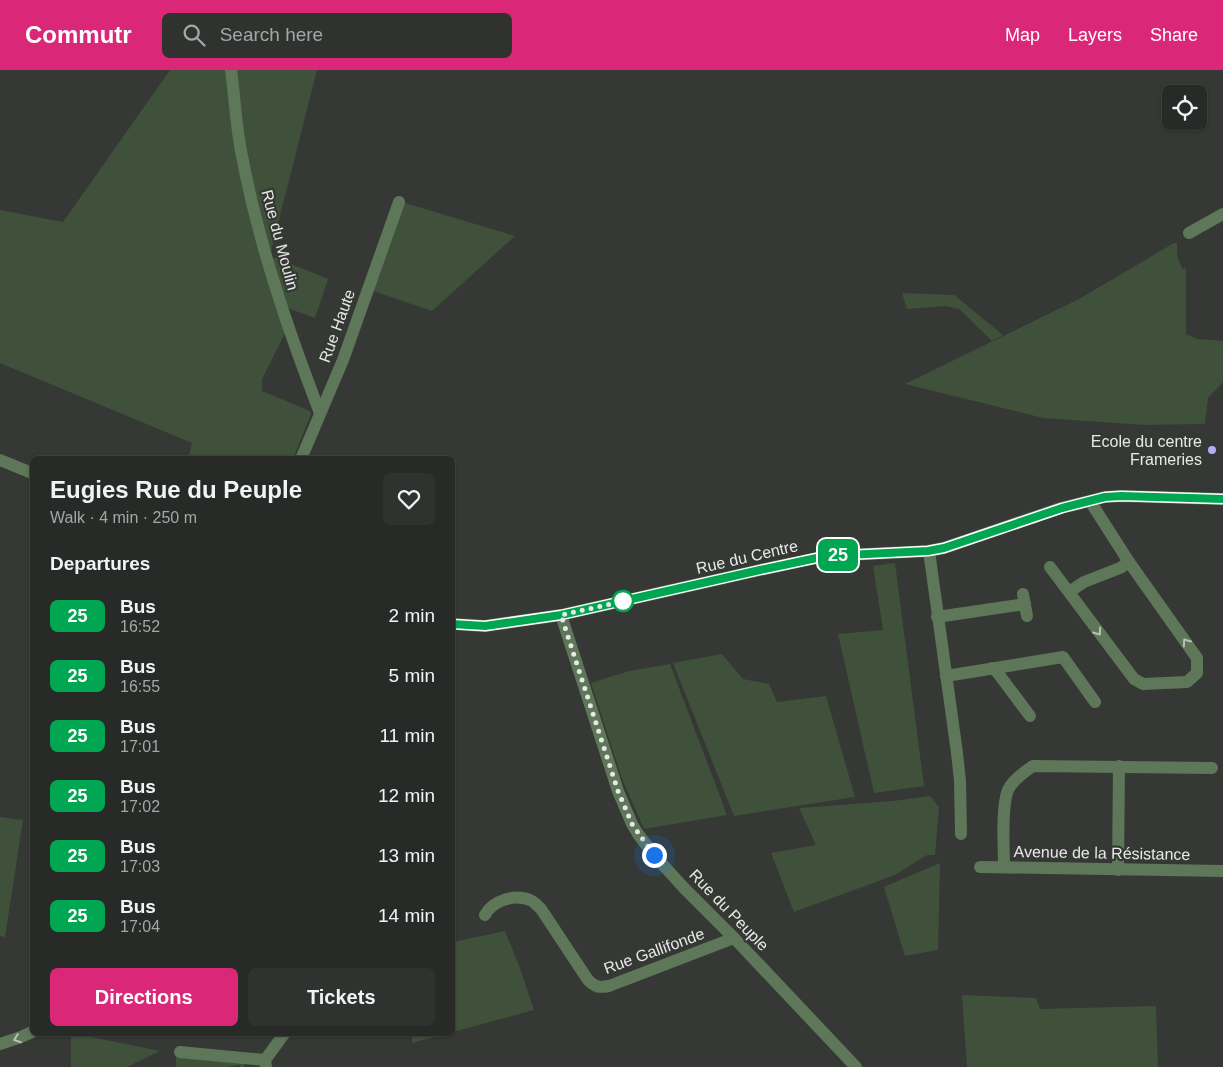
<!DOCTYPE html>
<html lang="en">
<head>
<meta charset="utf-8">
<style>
	:root { --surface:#282a27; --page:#30322f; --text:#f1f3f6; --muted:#a5a7a7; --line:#444644; --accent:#db2777 }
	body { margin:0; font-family:Helvetica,sans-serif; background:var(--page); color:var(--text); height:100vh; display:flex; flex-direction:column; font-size:19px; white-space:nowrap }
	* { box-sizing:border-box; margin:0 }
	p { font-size:16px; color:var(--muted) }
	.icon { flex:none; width:28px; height:28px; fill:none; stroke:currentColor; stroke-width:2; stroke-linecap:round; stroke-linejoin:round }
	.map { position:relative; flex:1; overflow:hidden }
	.drawer { position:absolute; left:30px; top:386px; width:425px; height:580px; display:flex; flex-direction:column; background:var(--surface); border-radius:8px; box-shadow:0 1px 4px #0004,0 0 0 1px var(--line) }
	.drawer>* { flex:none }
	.badge { padding:0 10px; border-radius:8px; font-size:18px; line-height:32px }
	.controls { position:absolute; left:1162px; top:15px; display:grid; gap:10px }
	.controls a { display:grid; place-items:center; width:45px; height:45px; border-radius:8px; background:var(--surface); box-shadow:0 1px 4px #0004,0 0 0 1px var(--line); font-size:25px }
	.you { position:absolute; width:25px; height:25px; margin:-12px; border:4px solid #fff; border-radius:50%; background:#1a73e8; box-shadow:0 0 0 8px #1a73e833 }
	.map>.badge { position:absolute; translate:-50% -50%; box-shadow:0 0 0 2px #fff }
	h2 { padding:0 20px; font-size:19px; line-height:45px }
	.round { display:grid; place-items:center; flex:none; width:52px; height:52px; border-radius:8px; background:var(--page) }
	.head { display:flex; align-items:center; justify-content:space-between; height:85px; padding:0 20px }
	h1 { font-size:24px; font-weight:800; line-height:38px }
	.primary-button { display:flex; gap:10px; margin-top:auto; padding:10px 20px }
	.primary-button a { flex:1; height:58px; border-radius:8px; background:var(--accent); color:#fff; font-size:20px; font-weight:800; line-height:58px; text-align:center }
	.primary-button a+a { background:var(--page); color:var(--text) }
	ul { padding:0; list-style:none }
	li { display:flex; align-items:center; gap:15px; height:60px; padding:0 20px }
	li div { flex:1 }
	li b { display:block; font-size:19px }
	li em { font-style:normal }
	li .badge { min-width:55px; font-weight:700; text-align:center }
	header { display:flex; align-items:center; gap:30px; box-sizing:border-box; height:70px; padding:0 25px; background:var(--accent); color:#fff }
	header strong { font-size:24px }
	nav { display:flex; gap:28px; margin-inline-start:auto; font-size:18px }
	.search { width:350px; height:45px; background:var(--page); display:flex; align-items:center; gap:12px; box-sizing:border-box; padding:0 18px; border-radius:8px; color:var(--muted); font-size:19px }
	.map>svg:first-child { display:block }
	.green { fill:#3f513a }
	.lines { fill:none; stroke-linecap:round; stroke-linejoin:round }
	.minor { stroke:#5e7758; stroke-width:12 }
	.oneway { stroke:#b7c1b5 }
	.line-casing { stroke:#fff; stroke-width:11 }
	.line { stroke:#00a651; stroke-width:8 }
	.walk { stroke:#e7e9e7; stroke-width:5; stroke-dasharray:0 9 }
	.poi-dot { fill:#b5acf8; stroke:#353834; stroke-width:2 }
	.stop-dot { fill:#fff; stroke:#00a651; stroke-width:2.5 }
	.labels { text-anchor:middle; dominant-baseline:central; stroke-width:4.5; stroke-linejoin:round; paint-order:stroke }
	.street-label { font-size:16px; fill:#e7e9e7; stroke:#353834 }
	.poi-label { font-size:16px; fill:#e7e9e7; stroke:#353834; text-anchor:end }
</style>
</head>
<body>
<header>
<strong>Commutr</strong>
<div class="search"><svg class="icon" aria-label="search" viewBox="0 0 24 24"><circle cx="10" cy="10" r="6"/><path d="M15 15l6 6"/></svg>Search here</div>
<nav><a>Map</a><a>Layers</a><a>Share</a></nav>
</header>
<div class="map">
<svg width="1223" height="997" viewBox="0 0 1223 997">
	<rect width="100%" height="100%" fill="#353834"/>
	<g class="green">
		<path d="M 170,0 L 317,0 L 267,197 L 271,201 L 274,187 L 328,209 L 315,248 L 279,235 L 286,261 L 262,309 L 262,321 L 310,341 L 311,344 L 293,389 L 188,389 L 192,373 L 0,293 L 0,140 L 63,152 Z"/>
		<path d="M 402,132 L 515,166 L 432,241 L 370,220 Z"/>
		<path d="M 1174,173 L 1177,173 L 1177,185 L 1182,199 L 1186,198 L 1186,264 L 1197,269 L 1223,271 L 1223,312 L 1208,328 L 1205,354 L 1144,355 L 1043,348 L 905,314 L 1079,229 Z"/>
		<path d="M 902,223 L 954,225 L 1003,265 L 992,271 L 959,239 L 946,236 L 907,239 Z"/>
		<path d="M 895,493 L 924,716 L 874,723 L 838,564 L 883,560 L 873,496 Z"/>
		<path d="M 722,584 L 743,609 L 769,614 L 777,632 L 826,626 L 855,727 L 734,746 L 673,593 Z"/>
		<path d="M 670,594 L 727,745 L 644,759 L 622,709 L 591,613 L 629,601 Z"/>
		<path d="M 930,726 L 939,737 L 935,785 L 927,785 L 895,805 L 794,842 L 771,783 L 816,775 L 799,738 L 893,731 Z"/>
		<path d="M 0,747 L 23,750 L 5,867 L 0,866 Z"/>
		<path d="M 940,793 L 938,880 L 905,886 L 884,817 Z"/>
		<path d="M 505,861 L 520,898 L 534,940 L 453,962 L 453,872 Z"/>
		<path d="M 962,925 L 1036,928 L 1040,939 L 1156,936 L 1158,997 L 967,997 Z"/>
		<path d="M 71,964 L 77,964 L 160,981 L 127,997 L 71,997 Z"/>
		<path d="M 412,964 L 446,964 L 412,973 Z"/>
		<path d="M 176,982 L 244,988 L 244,997 L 240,997 L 240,995 L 226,997 L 176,997 Z"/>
	</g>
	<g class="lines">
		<g class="minor">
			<path d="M 231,0 C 235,29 236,58 242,86 C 259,175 288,260 320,343"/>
			<path d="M 1189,163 L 1223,144"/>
			<path d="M 301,389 L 343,290 L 399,132"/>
			<path d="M 0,390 L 32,403"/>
			<path d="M 929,481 L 957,683 L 960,711 L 961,764"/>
			<path d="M 1050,497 L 1134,609 L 1143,614 L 1187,612 L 1197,603 L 1197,588 L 1129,492 L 1090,431"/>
			<path d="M 1069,522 L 1084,512 L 1120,498 L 1129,492"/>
			<path d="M 1023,524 L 1027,546"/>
			<path d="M 561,545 L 618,721 L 632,754 L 638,764 L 654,785 L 684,818 L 734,868 L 856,997"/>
			<path d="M 937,547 L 1025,534"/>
			<path d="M 452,554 L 485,556 L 561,545 L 760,500 L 826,486 L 929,481 L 944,478 L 1061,438 L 1105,427 L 1121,426 L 1223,429"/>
			<path d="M 992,598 L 997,602 L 1030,646"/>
			<path d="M 946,606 L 1063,587 L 1095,632"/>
			<path d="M 980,797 L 1223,801"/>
			<path d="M 1004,797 C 1004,778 1001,737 1008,720 C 1013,710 1024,702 1033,696 L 1212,698"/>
			<path d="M 1118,800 L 1119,696"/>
			<path d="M 485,845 C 493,830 516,823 532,831 C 535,833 538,836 541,839 L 588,910 C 595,917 599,918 609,916 L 734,868"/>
			<path d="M 0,974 L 21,967 L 32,962"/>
			<path d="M 180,982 L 265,990"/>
			<path d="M 266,997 L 265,990 L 284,964"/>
		</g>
	</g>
	<defs><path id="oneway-chevron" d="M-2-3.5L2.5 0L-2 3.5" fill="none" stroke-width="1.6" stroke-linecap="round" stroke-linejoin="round" transform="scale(1.25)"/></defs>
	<g class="oneway">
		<use href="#oneway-chevron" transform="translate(1098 562) rotate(54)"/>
		<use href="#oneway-chevron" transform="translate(1186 572) rotate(-125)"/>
		<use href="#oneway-chevron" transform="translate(17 969) rotate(160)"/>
	</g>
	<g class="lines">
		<g class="line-casing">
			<path id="line" d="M 452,554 L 485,556 L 561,545 L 760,500 L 826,486 L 928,481 L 944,478 L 1062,438 L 1105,427 L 1121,426 L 1223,429"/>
		</g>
		<use href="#line" class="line"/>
		<path class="walk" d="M 623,531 L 629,530 L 561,545 L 618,721 L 632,754 L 654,785"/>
	</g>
	<circle class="poi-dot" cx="1212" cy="380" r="5"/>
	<circle class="stop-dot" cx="623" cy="531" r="10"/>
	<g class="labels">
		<g class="street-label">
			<text transform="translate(280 170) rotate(75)">Rue du Moulin</text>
			<text transform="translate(337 256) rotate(-70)">Rue Haute</text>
			<text transform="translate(747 487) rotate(-13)">Rue du Centre</text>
			<text transform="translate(1102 783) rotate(1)">Avenue de la Résistance</text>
			<text transform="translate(729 840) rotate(46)">Rue du Peuple</text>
			<text transform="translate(654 881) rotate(-20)">Rue Gallifonde</text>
		</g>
		<g class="poi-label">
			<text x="1202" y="371">Ecole du centre<tspan x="1202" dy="18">Frameries</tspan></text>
		</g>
	</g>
</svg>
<div class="controls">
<a><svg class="icon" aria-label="locate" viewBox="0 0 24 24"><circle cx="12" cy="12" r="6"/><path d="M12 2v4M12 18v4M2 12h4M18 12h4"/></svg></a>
</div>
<div class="you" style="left:654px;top:785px"></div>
<b class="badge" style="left:838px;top:485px;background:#00a651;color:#fff">25</b>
<section class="drawer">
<div class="head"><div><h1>Eugies Rue du Peuple</h1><p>Walk · 4 min · 250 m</p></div><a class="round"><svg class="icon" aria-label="heart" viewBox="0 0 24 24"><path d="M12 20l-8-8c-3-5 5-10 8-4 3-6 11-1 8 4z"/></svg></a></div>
<h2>Departures</h2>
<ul>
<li><span class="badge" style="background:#00a651;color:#fff">25</span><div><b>Bus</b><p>16:52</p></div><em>2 min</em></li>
<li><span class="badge" style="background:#00a651;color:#fff">25</span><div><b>Bus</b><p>16:55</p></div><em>5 min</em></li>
<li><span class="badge" style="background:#00a651;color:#fff">25</span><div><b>Bus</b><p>17:01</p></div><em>11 min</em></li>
<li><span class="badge" style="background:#00a651;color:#fff">25</span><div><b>Bus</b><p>17:02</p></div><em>12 min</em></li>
<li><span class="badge" style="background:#00a651;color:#fff">25</span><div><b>Bus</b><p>17:03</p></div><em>13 min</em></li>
<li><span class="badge" style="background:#00a651;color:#fff">25</span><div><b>Bus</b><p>17:04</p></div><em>14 min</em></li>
</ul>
<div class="primary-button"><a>Directions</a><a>Tickets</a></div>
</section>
</div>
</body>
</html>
